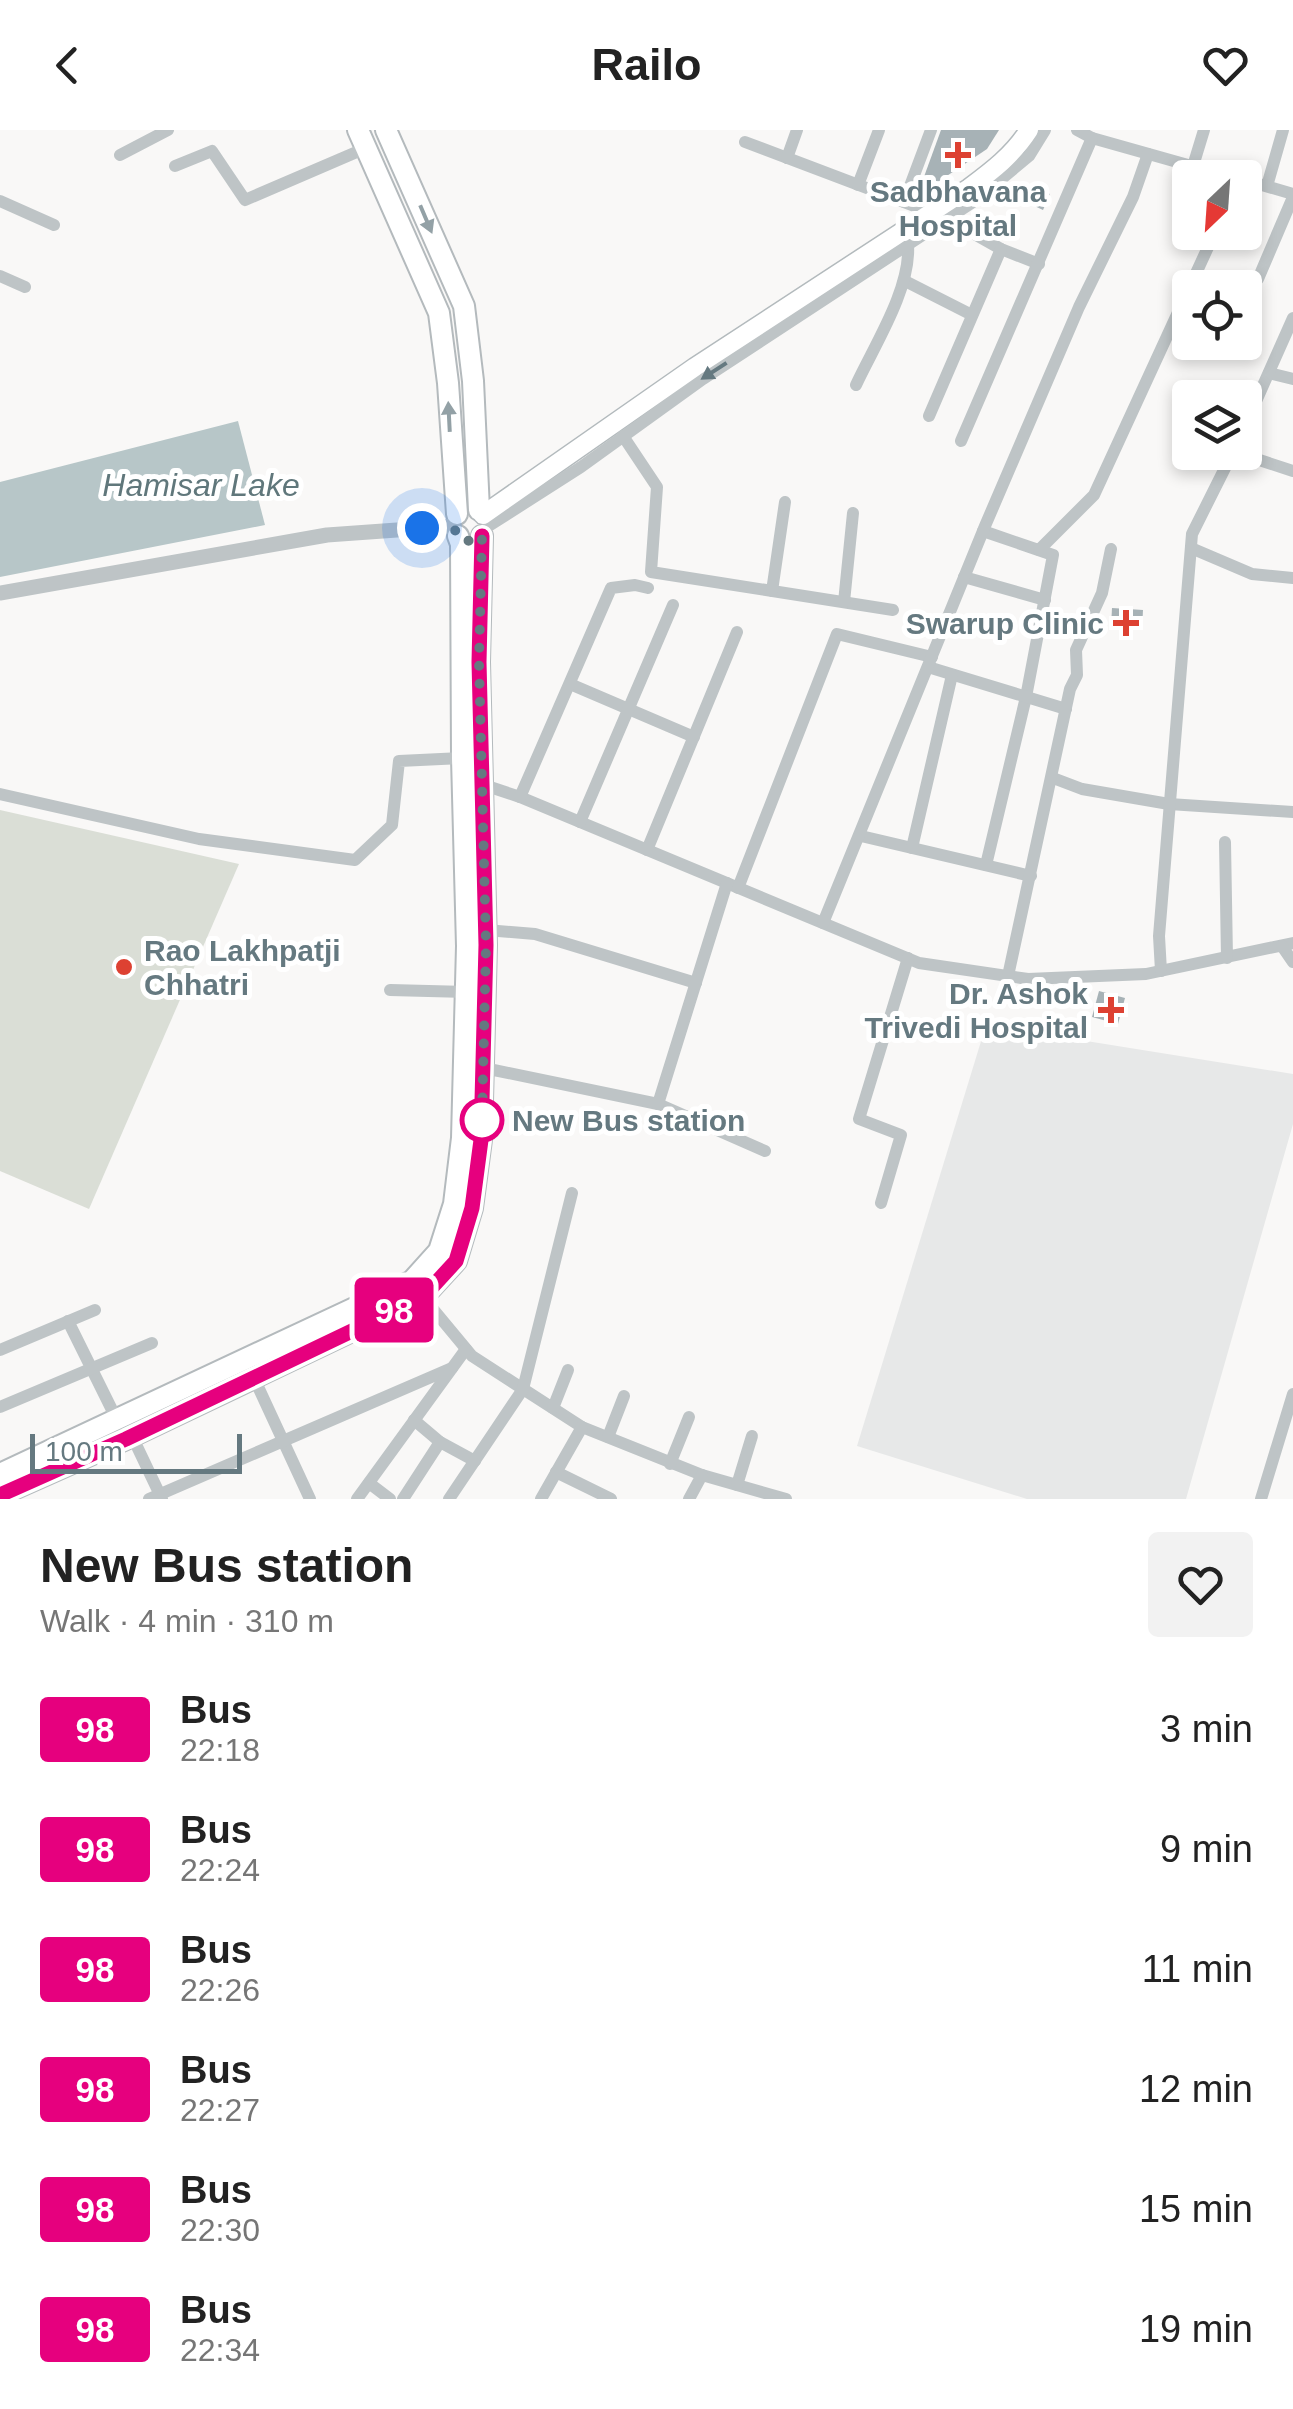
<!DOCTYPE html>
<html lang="en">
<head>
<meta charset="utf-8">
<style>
	:root { --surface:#fff; --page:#f2f2f2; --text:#222; --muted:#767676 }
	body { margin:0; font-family:Arial,sans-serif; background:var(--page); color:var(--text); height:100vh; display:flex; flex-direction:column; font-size:38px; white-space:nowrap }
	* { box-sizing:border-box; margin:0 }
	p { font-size:32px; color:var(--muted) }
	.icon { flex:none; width:55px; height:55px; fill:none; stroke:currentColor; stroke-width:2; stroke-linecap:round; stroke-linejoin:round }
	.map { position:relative; height:1369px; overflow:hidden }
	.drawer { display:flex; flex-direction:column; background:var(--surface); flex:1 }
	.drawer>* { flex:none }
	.badge { padding:0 20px; border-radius:8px; font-size:35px; line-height:65px }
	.needle { width:65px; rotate:205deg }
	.controls { position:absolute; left:1172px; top:30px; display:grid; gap:20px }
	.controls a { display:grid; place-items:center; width:90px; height:90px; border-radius:10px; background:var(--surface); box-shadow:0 5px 15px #0003; font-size:50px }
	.scale { position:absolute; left:30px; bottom:25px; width:212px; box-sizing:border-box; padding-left:10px; border:5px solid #657980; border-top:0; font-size:28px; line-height:35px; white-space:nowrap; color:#657980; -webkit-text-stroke:8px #fff; paint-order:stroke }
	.you { position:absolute; width:50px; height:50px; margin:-25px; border:8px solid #fff; border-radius:50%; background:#1a73e8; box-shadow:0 0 0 15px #1a73e833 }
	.map>.badge { position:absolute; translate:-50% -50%; box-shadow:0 0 0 5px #fff }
	.round { display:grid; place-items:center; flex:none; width:105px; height:105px; border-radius:10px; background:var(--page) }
	.headline { display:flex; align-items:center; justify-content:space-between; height:170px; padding:0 40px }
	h1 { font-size:48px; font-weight:600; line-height:75px }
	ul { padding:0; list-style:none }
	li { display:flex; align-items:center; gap:30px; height:120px; padding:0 40px }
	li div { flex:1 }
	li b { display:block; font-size:38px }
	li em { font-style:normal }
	li .badge { min-width:110px; font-weight:700; text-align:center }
	header { display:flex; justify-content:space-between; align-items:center; height:130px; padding:0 40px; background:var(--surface); font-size:45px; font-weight:600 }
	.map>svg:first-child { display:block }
	.built { fill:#e7e8e8 }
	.green { fill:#daded6 }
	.water { fill:#b7c6c8 }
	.building { fill:#a7b2b6 }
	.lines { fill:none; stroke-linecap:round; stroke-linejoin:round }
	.secondary-casing { stroke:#b3babd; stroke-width:21 }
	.primary-casing { stroke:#b4babd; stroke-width:24 }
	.minor { stroke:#bec4c6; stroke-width:12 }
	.tertiary { stroke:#bec4c6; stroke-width:15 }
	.secondary { stroke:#fff; stroke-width:18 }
	.primary { stroke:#fff; stroke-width:20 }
	.oneway { fill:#93a1a6 }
	.oneway2 { fill:#657980 }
	.line-casing { stroke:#fff; stroke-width:22 }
	.line { stroke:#e6007e; stroke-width:15 }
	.walk { stroke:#657980; stroke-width:10; stroke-dasharray:0 18 }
	.poi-dot { fill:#dd4132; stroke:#fff; stroke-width:4 }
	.stop-dot { fill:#fff; stroke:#e6007e; stroke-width:5 }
	.labels { text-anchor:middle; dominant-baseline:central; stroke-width:10; stroke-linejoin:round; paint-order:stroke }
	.poi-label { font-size:30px; font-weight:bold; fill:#657980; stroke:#fff; text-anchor:end }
	.stop-label { font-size:30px; font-weight:bold; fill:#657980; stroke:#fff; text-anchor:start }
	.water-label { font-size:32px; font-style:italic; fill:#60777b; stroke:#fff }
</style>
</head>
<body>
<header><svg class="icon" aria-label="back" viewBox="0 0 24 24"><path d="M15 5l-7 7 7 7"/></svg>Railo<svg class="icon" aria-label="heart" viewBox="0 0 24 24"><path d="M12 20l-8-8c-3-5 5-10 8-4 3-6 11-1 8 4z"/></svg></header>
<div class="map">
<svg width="1293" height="1369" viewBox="0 0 1293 1369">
	<rect width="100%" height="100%" fill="#f9f8f7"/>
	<path class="built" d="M 986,895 L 1293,944 L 1293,994 L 1186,1369 L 1027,1369 L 857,1316 Z"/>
	<path class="green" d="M 0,680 L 239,734 L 89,1079 L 0,1041 Z"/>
	<path class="water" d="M 238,291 L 265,395 L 0,447 L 0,352 Z"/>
	<g class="building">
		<path d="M 941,0 L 999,0 L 987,19 L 917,66 Z"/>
		<path d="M 1033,56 L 1050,64 L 1043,80 L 1026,72 Z"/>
		<path d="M 1112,478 L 1143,480 L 1142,499 L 1111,497 Z"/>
		<path d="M 1099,861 L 1125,868 L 1118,894 L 1092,887 Z"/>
	</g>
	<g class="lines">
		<g class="secondary-casing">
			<path id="secondary" d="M 483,385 L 695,237 L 969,58 C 992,41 1013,25 1029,0"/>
		</g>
		<g class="primary-casing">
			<g id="primary">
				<path d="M 358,0 L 439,183 L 448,253 L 457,384"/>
				<path d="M 386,0 L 464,176 L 473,251 L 479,380"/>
				<path d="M 0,1344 L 412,1151 L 439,1121 L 454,1074 L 462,1008 L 467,816 L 462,628 L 461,414 L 458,406"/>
				<path d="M 0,1365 L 126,1309 L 423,1167 L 456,1131 L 472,1078 L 481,1010 L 486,815 L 479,532 L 482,406"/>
			</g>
		</g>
		<g class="minor">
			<path d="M 1077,0 L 1092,8 L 1234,48"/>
			<path d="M 745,12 L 930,82"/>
			<path d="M 120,25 L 168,0"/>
			<path d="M 787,28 L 797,0"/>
			<path d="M 175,36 L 212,21 L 245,70 L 366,18"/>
			<path d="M 1193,36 L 1204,0"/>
			<path d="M 1245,50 L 1293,64"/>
			<path d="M 858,55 L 879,0"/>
			<path d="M 1267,56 L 1283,0"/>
			<path d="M 0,71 L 54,95"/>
			<path d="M 904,72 L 931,0"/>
			<path d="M 946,88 L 1001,119 L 1039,134"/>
			<path d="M 0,146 L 25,157"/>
			<path d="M 1258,149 L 1293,67"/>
			<path d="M 905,151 L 972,185"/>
			<path d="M 1269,243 L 1293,249"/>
			<path d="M 856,255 C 874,216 911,159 908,115"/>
			<path d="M 929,286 L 1001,119"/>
			<path d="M 1245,296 L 1293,188"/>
			<path d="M 623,306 L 657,357 L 651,442 L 893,480"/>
			<path d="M 961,311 L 1092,8"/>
			<path d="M 1235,322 L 1293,341"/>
			<path d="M 487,397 L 581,337 L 703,249 L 976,70 L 1029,26 L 1045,0"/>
			<path d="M 983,401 L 1053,425 L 1026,567 L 986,735"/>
			<path d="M 1191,418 L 1252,444 L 1293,448"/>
			<path d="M 1039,420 L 1094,365 L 1215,102"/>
			<path d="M 964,447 L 1045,470"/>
			<path d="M 772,461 L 785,372"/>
			<path d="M 844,472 L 853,383"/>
			<path d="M 928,537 L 1066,579"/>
			<path d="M 570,554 L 694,607"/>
			<path d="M 1053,648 L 1082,659 L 1169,674 L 1293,682"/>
			<path d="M 481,654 L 520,667 L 919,833 L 1028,849 L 1146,844 L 1293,813"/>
			<path d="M 0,664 L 199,709 L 355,730 L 392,695 L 399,631 L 462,628"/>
			<path d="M 520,667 L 611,458 L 635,455 L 648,458"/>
			<path d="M 580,692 L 673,475"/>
			<path d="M 861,706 L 1031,746"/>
			<path d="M 1225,712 L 1227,828"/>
			<path d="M 912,718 L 952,545"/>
			<path d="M 647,720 L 737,502"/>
			<path d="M 738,758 L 837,504 L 932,527"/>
			<path d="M 823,793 L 985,396 L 1079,177 L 1133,67 L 1148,24"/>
			<path d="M 486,800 L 535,804 L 696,853"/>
			<path d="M 1282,816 L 1293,832"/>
			<path d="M 1161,841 L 1159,806 L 1192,404 L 1233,322"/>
			<path d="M 1008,846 L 1070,559 L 1077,545 L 1076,520 L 1102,463 L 1111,419"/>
			<path d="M 390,860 L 467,862"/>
			<path d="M 484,938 L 658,974 L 765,1021"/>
			<path d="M 658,974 L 727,753"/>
			<path d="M 881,1073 L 901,1005 L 859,989 L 908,828"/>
			<path d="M 423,1167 L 472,1226 L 582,1297 L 702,1345 L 786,1369"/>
			<path d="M 68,1191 L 118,1292"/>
			<path d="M 0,1220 L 95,1180"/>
			<path d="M 254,1248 L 310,1369"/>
			<path d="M 0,1277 L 152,1213"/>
			<path d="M 553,1278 L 568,1240"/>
			<path d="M 414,1290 L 440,1312 L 475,1331"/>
			<path d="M 132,1306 L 162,1369"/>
			<path d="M 608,1307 L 624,1266"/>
			<path d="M 670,1334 L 689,1287"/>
			<path d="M 556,1342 L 611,1369"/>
			<path d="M 369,1353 L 390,1369"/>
			<path d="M 737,1355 L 752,1306"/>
			<path d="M 149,1369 L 452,1238"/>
			<path d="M 357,1369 L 466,1219"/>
			<path d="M 403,1369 L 440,1312"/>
			<path d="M 449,1369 L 523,1259 L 572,1063"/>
			<path d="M 541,1369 L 582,1297"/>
			<path d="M 689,1369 L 702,1345"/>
			<path d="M 1261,1369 L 1293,1264"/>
		</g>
		<path class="tertiary" d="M 0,463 L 327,405 L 453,396"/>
		<use href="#secondary" class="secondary"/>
		<use href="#primary" class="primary"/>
	</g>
	<defs><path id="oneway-solid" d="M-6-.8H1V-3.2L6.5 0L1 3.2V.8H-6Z" transform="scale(2.5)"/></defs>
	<g class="oneway">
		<use href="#oneway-solid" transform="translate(426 89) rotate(67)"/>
		<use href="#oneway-solid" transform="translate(449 287) rotate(-93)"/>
	</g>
	<use class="oneway2" href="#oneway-solid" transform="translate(714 241) rotate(147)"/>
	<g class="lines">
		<g class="line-casing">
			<path id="line" d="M 0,1365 L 126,1309 L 423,1167 L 456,1131 L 472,1078 L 481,1010 L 486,815 L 479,532 L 482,406"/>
		</g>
		<use href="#line" class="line"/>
		<path class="walk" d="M 422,398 L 453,396 L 458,406 L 468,411 L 482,406 L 479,532 L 486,815 L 482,990"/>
	</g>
	<g class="poi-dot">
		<path d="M953 10h10v10h10v10h-10v10h-10v-10h-10v-10h10z"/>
		<path d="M1121 478h10v10h10v10h-10v10h-10v-10h-10v-10h10z"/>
		<circle cx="124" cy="837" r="10"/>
		<path d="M1106 865h10v10h10v10h-10v10h-10v-10h-10v-10h10z"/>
	</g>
	<circle class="stop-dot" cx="482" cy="990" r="20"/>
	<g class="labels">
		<g class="poi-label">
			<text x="958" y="61" text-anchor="middle">Sadbhavana<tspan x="958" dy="34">Hospital</tspan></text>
			<text x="1104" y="493">Swarup Clinic</text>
			<text x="144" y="820" text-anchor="start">Rao Lakhpatji<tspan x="144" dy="34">Chhatri</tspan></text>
			<text x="1088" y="863">Dr. Ashok<tspan x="1088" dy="34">Trivedi Hospital</tspan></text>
		</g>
		<g class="stop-label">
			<text x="512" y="990">New Bus station</text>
		</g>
		<g class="water-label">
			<text x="201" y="355">Hamisar Lake</text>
		</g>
	</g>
</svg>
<div class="controls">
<a><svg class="needle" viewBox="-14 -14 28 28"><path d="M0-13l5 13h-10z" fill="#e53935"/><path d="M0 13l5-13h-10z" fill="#767676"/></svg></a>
<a><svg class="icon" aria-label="locate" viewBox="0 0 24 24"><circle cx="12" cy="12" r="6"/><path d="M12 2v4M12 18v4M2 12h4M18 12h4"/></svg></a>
<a><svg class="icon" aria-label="layers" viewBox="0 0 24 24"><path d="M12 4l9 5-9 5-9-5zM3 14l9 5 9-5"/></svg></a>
</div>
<div class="scale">100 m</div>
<div class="you" style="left:422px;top:398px"></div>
<b class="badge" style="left:394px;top:1180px;background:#e6007e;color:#fff">98</b>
</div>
<section class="drawer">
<div class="headline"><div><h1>New Bus station</h1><p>Walk · 4 min · 310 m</p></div><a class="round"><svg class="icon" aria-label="heart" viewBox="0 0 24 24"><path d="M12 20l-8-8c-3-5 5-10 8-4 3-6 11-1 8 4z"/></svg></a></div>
<ul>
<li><span class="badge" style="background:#e6007e;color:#fff">98</span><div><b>Bus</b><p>22:18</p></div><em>3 min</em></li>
<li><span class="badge" style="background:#e6007e;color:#fff">98</span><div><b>Bus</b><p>22:24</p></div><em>9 min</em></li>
<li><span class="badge" style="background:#e6007e;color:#fff">98</span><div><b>Bus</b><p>22:26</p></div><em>11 min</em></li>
<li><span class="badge" style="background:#e6007e;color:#fff">98</span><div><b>Bus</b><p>22:27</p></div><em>12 min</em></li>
<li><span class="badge" style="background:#e6007e;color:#fff">98</span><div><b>Bus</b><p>22:30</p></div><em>15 min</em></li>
<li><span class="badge" style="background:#e6007e;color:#fff">98</span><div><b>Bus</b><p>22:34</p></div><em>19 min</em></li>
</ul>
</section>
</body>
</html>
